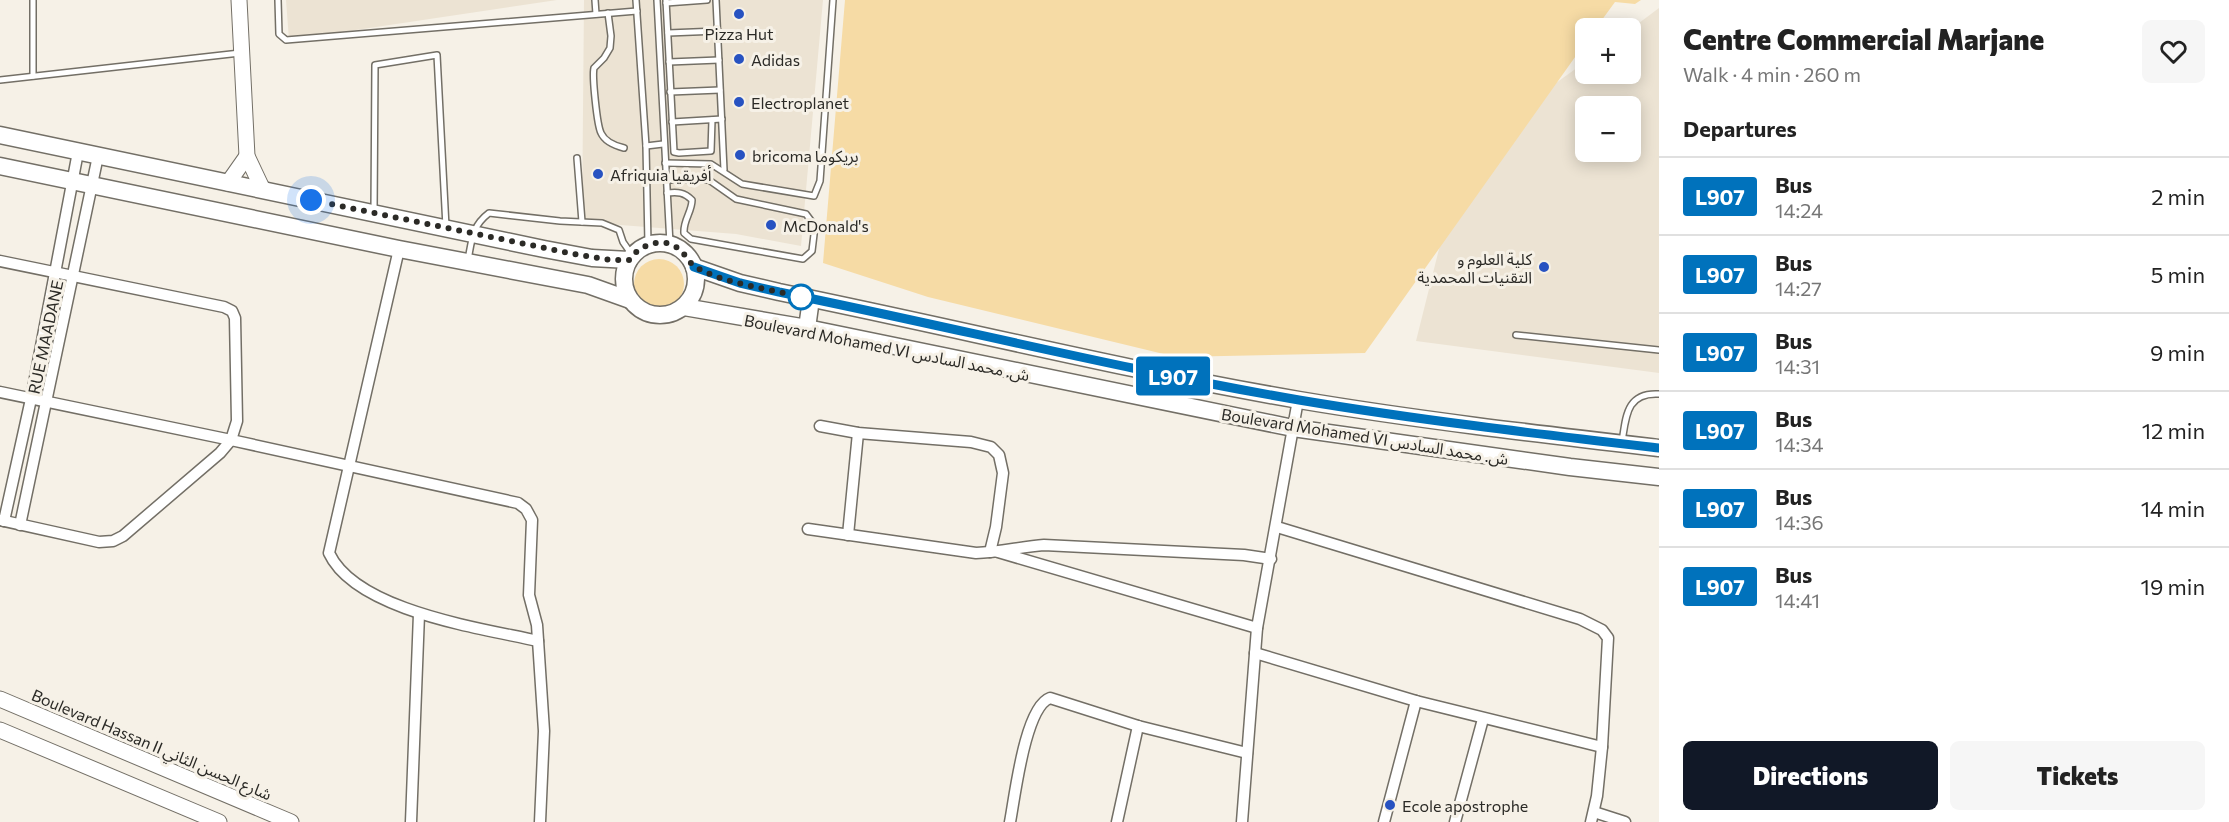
<!DOCTYPE html>
<html lang="en">
<head>
<meta charset="utf-8">
<style>
	:root { --surface:#fff; --page:#f6f6f6; --text:#222; --muted:#767676; --line:#e0e0e0; --accent:#111827 }
	body { margin:0; font-family:Commissioner,"Noto Sans Arabic",sans-serif; background:var(--page); color:var(--text); height:100vh; display:flex; flex-direction:column; font-size:22px; white-space:nowrap }
	* { box-sizing:border-box; margin:0 }
	p { font-size:20px; color:var(--muted) }
	.icon { flex:none; width:33px; height:33px; fill:none; stroke:currentColor; stroke-width:2; stroke-linecap:round; stroke-linejoin:round }
	.map { position:relative; flex:1; overflow:hidden }
	.sheet { display:flex; flex-direction:column; background:var(--surface); width:570px }
	.sheet>* { flex:none }
	.badge { padding:0 12px; border-radius:4px; font-size:21px; line-height:39px }
	.controls { position:absolute; left:1575px; top:18px; display:grid; gap:12px }
	.controls a { display:grid; place-items:center; width:66px; height:66px; border-radius:9px; background:var(--surface); box-shadow:0 3px 15px #0003; font-size:30px }
	.you { position:absolute; width:30px; height:30px; margin:-15px; border:4px solid #fff; border-radius:50%; background:#1a73e8; box-shadow:0 0 0 9px #1a73e833 }
	.map>.badge { position:absolute; translate:-50% -50%; box-shadow:0 0 0 3px #fff }
	h2 { padding:0 24px; font-size:22px; line-height:54px }
	.round { display:grid; place-items:center; flex:none; width:63px; height:63px; border-radius:9px; background:var(--page) }
	.head { display:flex; align-items:center; justify-content:space-between; height:102px; padding:0 24px }
	h1 { font-size:28px; font-weight:800; line-height:45px }
	.primary-button { display:flex; gap:12px; margin-top:auto; padding:12px 24px }
	.primary-button a { flex:1; height:69px; border-radius:9px; background:var(--accent); color:#fff; font-size:24px; font-weight:800; line-height:69px; text-align:center }
	.primary-button a+a { background:var(--page); color:var(--text) }
	ul { padding:0; list-style:none }
	li { display:flex; align-items:center; gap:18px; height:78px; padding:0 24px; border-top:2px solid var(--line) }
	li div { flex:1 }
	li b { display:block; font-size:22px }
	li em { font-style:normal }
	li .badge { min-width:66px; font-weight:700; text-align:center }
	main { display:flex; flex:1; min-height:0 }
	.map>svg:first-child { display:block }
	.built { fill:#ece3d3; fill-rule:evenodd }
	.green { fill:#f6dba5 }
	.lines { fill:none; stroke-linecap:round; stroke-linejoin:round }
	.lane-casing { stroke:#736f66; stroke-width:8 }
	.street-casing { stroke:#736f66; stroke-width:13 }
	.secondary-casing { stroke:#736f66; stroke-width:17 }
	.primary-casing { stroke:#736f66; stroke-width:19 }
	.lane { stroke:#fff; stroke-width:5 }
	.street { stroke:#fff; stroke-width:10 }
	.secondary { stroke:#fff; stroke-width:15 }
	.primary { stroke:#fff; stroke-width:16 }
	.line-casing { stroke:#fff; stroke-width:14 }
	.line { stroke:#0072bc; stroke-width:9 }
	.walk { stroke:#2b2a26; stroke-width:6; stroke-dasharray:0 10.8 }
	.poi-dot { fill:#2752c1; stroke:#f6f1e7; stroke-width:2 }
	.stop-dot { fill:#fff; stroke:#0072bc; stroke-width:3 }
	.labels { text-anchor:middle; dominant-baseline:central; stroke-width:6; stroke-linejoin:round; paint-order:stroke }
	.poi-label { font-size:16px; fill:#2b2a26; stroke:#f6f1e7; text-anchor:start }
	.street-label { font-size:16px; fill:#2b2a26; stroke:#f6f1e7 }
</style>
</head>
<body>
<main>
<div class="map">
<svg width="1659" height="822" viewBox="0 0 1659 822">
	<rect width="100%" height="100%" fill="#f6f1e7"/>
	<g class="built">
		<path d="M 286,0 L 557,0 L 289,40 Z"/>
		<path d="M 584,0 L 823,0 L 801,246 L 736,234 L 582,222 Z"/>
		<path d="M 1659,8 L 1659,373 L 1416,341 L 1444,229 L 1538,96 L 1585,62 L 1586,74 L 1630,74 L 1631,29 ZM 1586,106 L 1630,106 L 1630,152 L 1586,152 Z"/>
	</g>
	<g class="green">
		<path d="M 845,0 L 1641,0 L 1635,4 L 1615,2 L 1596,28 L 1586,28 L 1585,43 L 1365,353 L 1176,357 L 928,297 L 823,263 Z"/>
		<circle cx="659" cy="284" r="25"/>
	</g>
	<g class="lines">
		<g class="lane-casing">
			<g id="lane">
				<path d="M 33,0 L 33,76"/>
				<path d="M 278,0 L 279,34 L 286,40 L 637,11"/>
				<path d="M 595,0 L 596,14"/>
				<path d="M 636,0 L 646,146 L 648,244"/>
				<path d="M 657,0 L 670,244"/>
				<path d="M 666,0 L 674,152 L 679,153 L 711,151 L 712,120"/>
				<path d="M 716,0 L 724,170"/>
				<path d="M 666,3 L 707,0"/>
				<path d="M 608,13 L 611,36 L 610,48 L 604,58 L 594,68 C 592,76 597,125 601,133 C 605,142 616,146 624,148"/>
				<path d="M 668,33 L 718,31"/>
				<path d="M 669,62 L 719,60"/>
				<path d="M 0,80 L 240,53"/>
				<path d="M 670,92 L 720,90"/>
				<path d="M 672,122 L 722,119"/>
				<path d="M 646,146 L 663,144"/>
				<path d="M 577,158 L 582,222"/>
				<path d="M 665,163 L 711,164 L 742,184 L 814,196 L 820,181 L 833,0"/>
				<path d="M 666,180 L 709,180 L 736,199 L 806,214 L 815,226 L 812,251 L 803,259 L 691,239 L 684,233 C 683,220 692,212 692,200 C 684,192 678,192 667,193"/>
				<path d="M 374,211 L 375,65 L 437,55 L 446,227"/>
				<path d="M 468,260 C 472,239 472,226 489,213 L 560,221 L 602,223 L 619,230 L 623,242 L 632,255"/>
				<path d="M 1516,335 L 1659,350"/>
				<path d="M 1622,442 C 1626,417 1626,392 1659,394"/>
			</g>
		</g>
		<g class="street-casing">
			<g id="street">
				<path d="M 399,249 L 329,553 C 356,611 481,628 538,641"/>
				<path d="M 0,261 L 224,307 L 232,311 L 235,318 L 237,421 L 231,440 L 220,453 L 123,536 L 113,541 L 99,542 L 0,520"/>
				<path d="M 0,392 L 231,440 L 518,503 L 526,509 L 532,520 L 529,595 L 537,625 L 544,731 L 540,822"/>
				<path d="M 820,426 L 858,433 L 971,442 L 991,447 L 999,455 L 1003,473 L 996,527 L 990,552"/>
				<path d="M 4,521 L 31,399 L 78,152"/>
				<path d="M 20,525 L 98,156"/>
				<path d="M 1277,527 L 1580,619 L 1602,630 L 1608,638 L 1602,747 L 1597,796 L 1591,822"/>
				<path d="M 808,529 L 976,553 C 999,552 1021,547 1044,545 L 1244,555 L 1271,559"/>
				<path d="M 848,535 L 858,433"/>
				<path d="M 998,552 L 1257,628"/>
				<path d="M 1255,653 L 1416,701 L 1602,747"/>
				<path d="M 1594,812 L 1625,822"/>
				<path d="M 411,822 L 419,614"/>
				<path d="M 1010,822 C 1015,796 1025,707 1050,698 L 1138,726 L 1247,753"/>
				<path d="M 1117,822 L 1138,726"/>
				<path d="M 1242,822 L 1257,628 L 1298,400"/>
				<path d="M 1384,822 L 1416,701"/>
				<path d="M 1455,822 L 1483,719"/>
			</g>
		</g>
		<g class="secondary-casing">
			<g id="secondary">
				<path d="M 239,0 L 247,156 L 263,190"/>
				<path d="M 228,183 L 247,156"/>
				<path d="M 0,699 L 291,822"/>
				<path d="M 0,730 L 219,822"/>
			</g>
		</g>
		<g class="primary-casing">
			<g id="primary">
				<path d="M 0,135 L 544,249 L 592,258 L 629,260"/>
				<path d="M 0,166 L 399,249 L 588,285 L 630,300"/>
				<circle cx="660" cy="279" r="36"/>
				<path d="M 694,267 L 740,283 L 779,292 C 952,327 1124,370 1299,400 C 1418,420 1539,434 1659,448"/>
				<path d="M 684,307 L 807,328 L 1293,428 L 1570,467 L 1659,477"/>
				<path d="M 807,328 L 811,299"/>
			</g>
		</g>
		<use href="#lane" class="lane"/>
		<use href="#street" class="street"/>
		<use href="#secondary" class="secondary"/>
		<use href="#primary" class="primary"/>
	</g>
	<g class="lines">
		<g class="line-casing">
			<path id="line" d="M 694,267 L 740,283 L 779,292 C 952,327 1124,370 1299,400 C 1418,420 1539,434 1659,448"/>
		</g>
		<use href="#line" class="line"/>
		<path class="walk" d="M 311,200 L 574,254 L 610,260 L 629,260 C 637,248 655,239 670,244 C 685,249 687,263 697,268 C 729,285 767,288 801,297"/>
	</g>
	<g class="poi-dot">
		<circle cx="739" cy="14" r="6"/>
		<circle cx="739" cy="59" r="6"/>
		<circle cx="739" cy="102" r="6"/>
		<circle cx="740" cy="155" r="6"/>
		<circle cx="598" cy="174" r="6"/>
		<circle cx="771" cy="225" r="6"/>
		<circle cx="1544" cy="267" r="6"/>
		<circle cx="1390" cy="805" r="6"/>
	</g>
	<circle class="stop-dot" cx="801" cy="297" r="12"/>
	<g class="labels">
		<g class="poi-label">
			<text x="739" y="33" text-anchor="middle">Pizza Hut</text>
			<text x="751" y="59">Adidas</text>
			<text x="751" y="102">Electroplanet</text>
			<text x="752" y="155">bricoma بريكوما</text>
			<text x="610" y="174">Afriquia أفريقيا</text>
			<text x="783" y="225">McDonald's</text>
			<text x="1532" y="258" text-anchor="end">كلية العلوم و<tspan x="1532" dy="18">التقنيات المحمدية</tspan></text>
			<text x="1402" y="805">Ecole apostrophe</text>
		</g>
		<g class="street-label">
			<text transform="translate(45 337) rotate(-78)">RUE MAADANE</text>
			<text transform="translate(887 347) rotate(11)">Boulevard Mohamed VI ش. محمد السادس</text>
			<text transform="translate(1365 436) rotate(9)">Boulevard Mohamed VI ش. محمد السادس</text>
			<text transform="translate(152 744) rotate(23)">Boulevard Hassan II شارع الحسن الثاني</text>
		</g>
	</g>
</svg>
<div class="controls">
<a>+</a>
<a>−</a>
</div>
<div class="you" style="left:311px;top:200px"></div>
<b class="badge" style="left:1173px;top:376px;background:#0072bc;color:#fff">L907</b>
</div>
<section class="sheet">
<div class="head"><div><h1>Centre Commercial Marjane</h1><p>Walk · 4 min · 260 m</p></div><a class="round"><svg class="icon" aria-label="heart" viewBox="0 0 24 24"><path d="M12 20l-8-8c-3-5 5-10 8-4 3-6 11-1 8 4z"/></svg></a></div>
<h2>Departures</h2>
<ul>
<li><span class="badge" style="background:#0072bc;color:#fff">L907</span><div><b>Bus</b><p>14:24</p></div><em>2 min</em></li>
<li><span class="badge" style="background:#0072bc;color:#fff">L907</span><div><b>Bus</b><p>14:27</p></div><em>5 min</em></li>
<li><span class="badge" style="background:#0072bc;color:#fff">L907</span><div><b>Bus</b><p>14:31</p></div><em>9 min</em></li>
<li><span class="badge" style="background:#0072bc;color:#fff">L907</span><div><b>Bus</b><p>14:34</p></div><em>12 min</em></li>
<li><span class="badge" style="background:#0072bc;color:#fff">L907</span><div><b>Bus</b><p>14:36</p></div><em>14 min</em></li>
<li><span class="badge" style="background:#0072bc;color:#fff">L907</span><div><b>Bus</b><p>14:41</p></div><em>19 min</em></li>
</ul>
<div class="primary-button"><a>Directions</a><a>Tickets</a></div>
</section>
</main>
</body>
</html>
